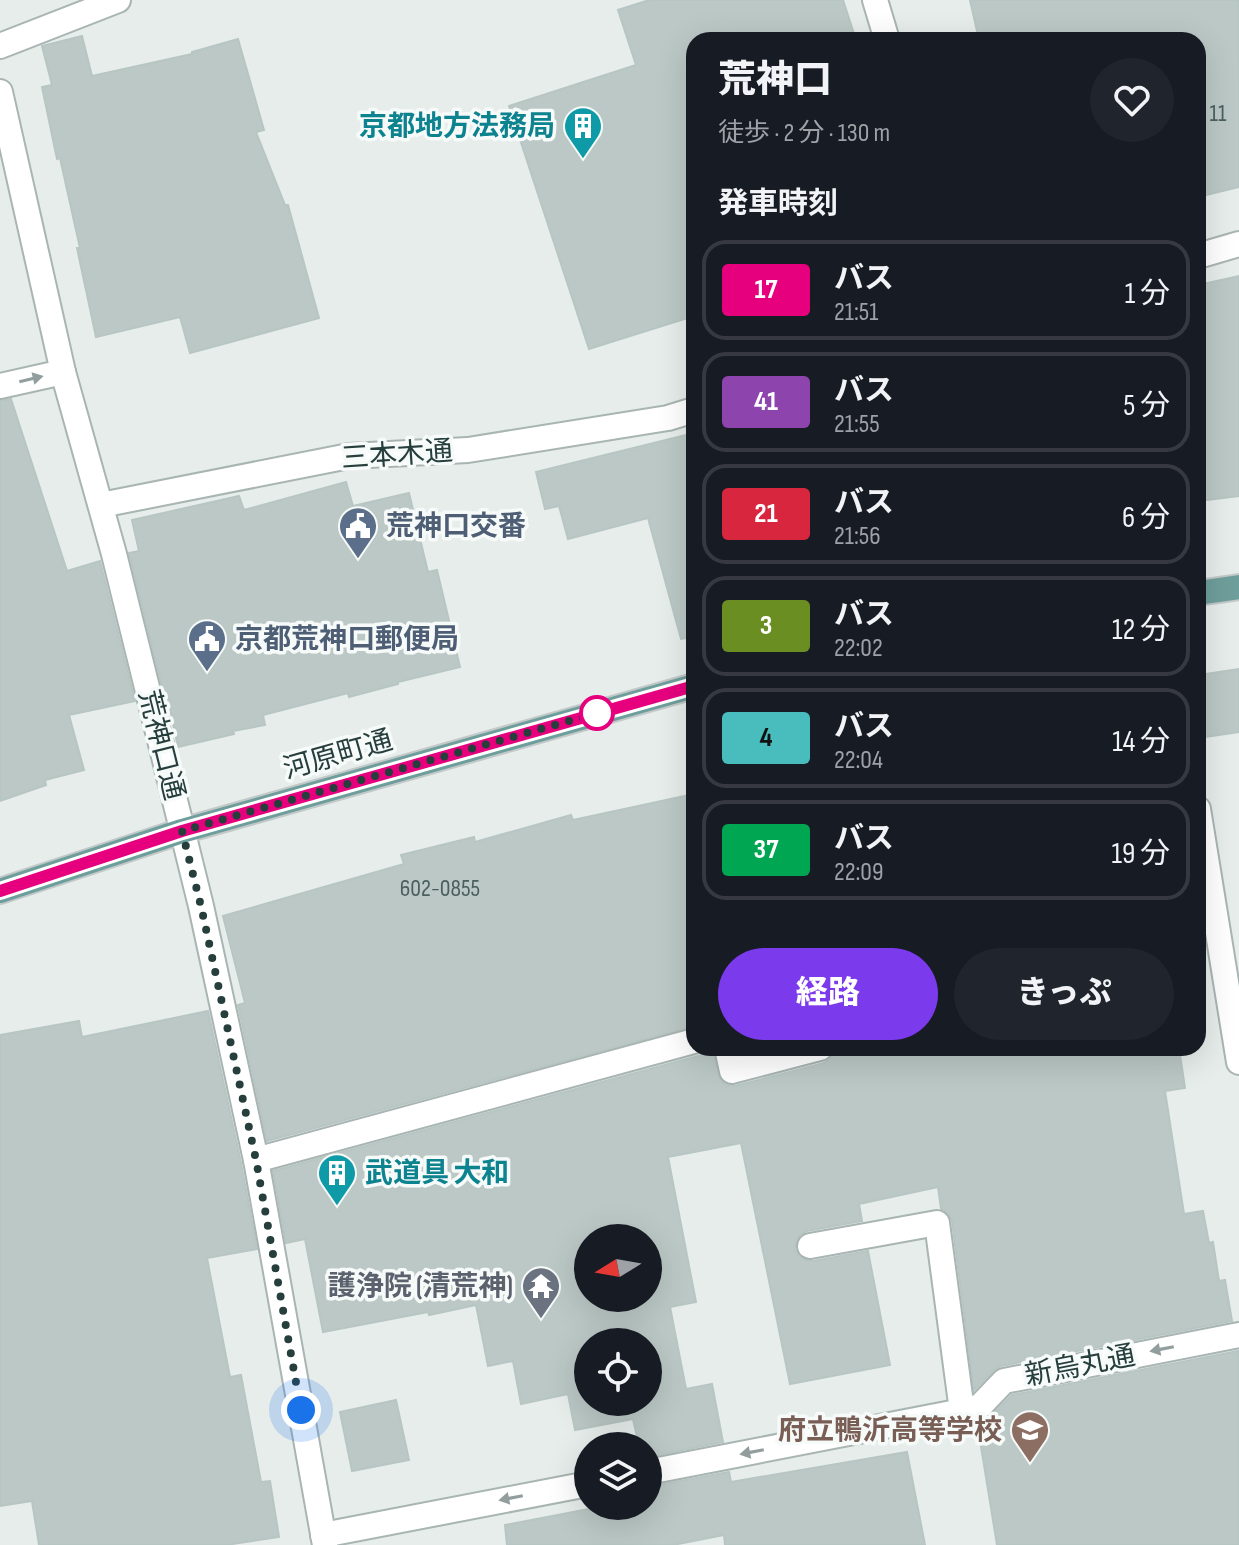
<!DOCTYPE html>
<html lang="ja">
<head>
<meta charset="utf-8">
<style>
	:root { --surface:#171b24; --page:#20242c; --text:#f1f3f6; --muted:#9ea1a6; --line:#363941; --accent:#7c3aed }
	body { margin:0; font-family:"Sofia Sans Condensed","Noto Sans JP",sans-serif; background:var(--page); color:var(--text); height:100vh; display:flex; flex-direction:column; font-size:30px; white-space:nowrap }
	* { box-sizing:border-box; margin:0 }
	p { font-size:26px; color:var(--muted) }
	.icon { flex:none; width:44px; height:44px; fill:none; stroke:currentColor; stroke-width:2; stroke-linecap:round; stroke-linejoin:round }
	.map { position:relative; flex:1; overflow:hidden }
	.drawer { position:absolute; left:686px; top:32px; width:520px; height:1024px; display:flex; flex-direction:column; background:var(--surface); border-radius:24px; box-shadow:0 8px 32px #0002 }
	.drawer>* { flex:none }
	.badge { padding:0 16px; border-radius:6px; font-size:28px; line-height:52px }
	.needle { width:52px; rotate:259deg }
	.controls { position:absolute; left:574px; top:1224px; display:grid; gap:16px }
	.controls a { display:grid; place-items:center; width:88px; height:88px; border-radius:50%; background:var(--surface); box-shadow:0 8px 32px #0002; font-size:40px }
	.you { position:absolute; width:40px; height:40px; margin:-20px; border:6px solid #fff; border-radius:50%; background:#1a73e8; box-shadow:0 0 0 12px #1a73e833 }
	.map>.badge { position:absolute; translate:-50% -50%; box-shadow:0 0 0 4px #fff }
	h2 { padding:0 32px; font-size:30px; line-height:72px }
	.round { display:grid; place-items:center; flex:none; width:84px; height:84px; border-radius:42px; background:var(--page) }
	.head { display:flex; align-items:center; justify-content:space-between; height:136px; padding:0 32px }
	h1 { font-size:38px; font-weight:800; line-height:60px }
	.button { display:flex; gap:16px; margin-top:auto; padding:16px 32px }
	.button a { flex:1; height:92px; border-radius:48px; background:var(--accent); color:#fff; font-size:32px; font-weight:800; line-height:92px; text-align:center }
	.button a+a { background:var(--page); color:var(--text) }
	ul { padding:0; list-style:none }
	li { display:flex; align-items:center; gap:24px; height:100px; margin:0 16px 12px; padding:0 16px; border:4px solid var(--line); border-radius:24px }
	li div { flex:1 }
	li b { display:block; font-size:30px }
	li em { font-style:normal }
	li .badge { min-width:88px; font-weight:700; text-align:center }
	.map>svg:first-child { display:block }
	.building { fill:#bbc8c5; stroke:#b8c6c3; stroke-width:2; fill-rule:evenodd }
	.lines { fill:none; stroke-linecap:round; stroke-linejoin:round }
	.minor-casing { stroke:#a9b5b3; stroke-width:28 }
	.major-casing { stroke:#c2c9c8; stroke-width:28 }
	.minor { stroke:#fff; stroke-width:24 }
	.major { stroke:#6e9e9b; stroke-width:24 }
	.oneway { fill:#929e9e }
	.line-casing { stroke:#fff; stroke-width:18 }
	.line { stroke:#e6007e; stroke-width:12 }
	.walk { stroke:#263e3c; stroke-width:8; stroke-dasharray:0 14.4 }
	.stop-dot { fill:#fff; stroke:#e6007e; stroke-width:4 }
	.labels { text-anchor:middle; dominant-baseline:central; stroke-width:7; stroke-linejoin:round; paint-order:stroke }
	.number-label { font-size:24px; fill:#4b605e }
	.culture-label { font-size:28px; font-weight:bold; fill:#0d838f; stroke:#f6faf9; text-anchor:end }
	.street-label { font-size:28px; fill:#263e3c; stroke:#f6faf9 }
	.service-label { font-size:28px; font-weight:bold; fill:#4e5e75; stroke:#f6faf9; text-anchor:start }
	.worship-label { font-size:28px; font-weight:bold; fill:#5b616d; stroke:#f6faf9; text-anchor:end }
	.education-label { font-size:28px; font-weight:bold; fill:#785e54; stroke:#f6faf9; text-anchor:end }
</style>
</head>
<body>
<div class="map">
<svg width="1239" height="1545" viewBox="0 0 1239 1545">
	<rect width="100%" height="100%" fill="#e6edeb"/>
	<g class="building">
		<path d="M 649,0 L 843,0 L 856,40 L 694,40 L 694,316 L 589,349 L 509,106 L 636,65 L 618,10 Z"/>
		<path d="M 970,0 L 1239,0 L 1239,187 L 1198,197 L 1198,40 L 979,40 Z"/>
		<path d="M 82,36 L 92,76 L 192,54 L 192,52 L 238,39 L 264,130 L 256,132 L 285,205 L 288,205 L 319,318 L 190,353 L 180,317 L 96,337 L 77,248 L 80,248 L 60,158 L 57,159 L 42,87 L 52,85 L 42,46 Z"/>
		<path d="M 1239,276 L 1239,496 L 1198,501 L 1198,285 Z"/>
		<path d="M 11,399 L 67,571 L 100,561 L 135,701 L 69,715 L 84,770 L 45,780 L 46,785 L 0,801 L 0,401 Z"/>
		<path d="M 694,433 L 694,637 L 681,639 L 648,518 L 568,539 L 559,506 L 545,509 L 536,472 Z"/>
		<path d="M 346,482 L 353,506 L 409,493 L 428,572 L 437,570 L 460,667 L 398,682 L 398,684 L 349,697 L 348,693 L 263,715 L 265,725 L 233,731 L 234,734 L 178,747 L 167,694 L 164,695 L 129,553 L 139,551 L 132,520 L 239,496 L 244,510 Z"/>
		<path d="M 1239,669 L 1239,732 L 1198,738 L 1198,675 Z"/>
		<path d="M 694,794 L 694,1026 L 267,1141 L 238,1005 L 245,1003 L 223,916 L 404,864 L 401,855 L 474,837 L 475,842 L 571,815 L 573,820 Z"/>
		<path d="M 208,1011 L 241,1163 L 257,1249 L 207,1258 L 230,1377 L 241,1375 L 261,1482 L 270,1481 L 279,1537 L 226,1545 L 39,1545 L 32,1501 L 0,1506 L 0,1035 L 79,1021 L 82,1037 Z"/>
		<path d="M 835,1048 L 1179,1048 L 1185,1088 L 1165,1091 L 1184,1214 L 1203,1211 L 1209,1243 L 1213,1242 L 1219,1281 L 1225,1280 L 1232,1321 L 1001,1366 L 993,1371 L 974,1390 L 952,1221 L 948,1213 L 941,1209 L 938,1187 L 859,1204 L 862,1221 L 807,1231 L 800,1235 L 796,1242 L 795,1249 L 799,1256 L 806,1260 L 813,1261 L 868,1251 L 890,1365 L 790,1384 L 741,1143 L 668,1157 L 696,1302 L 670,1307 L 686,1389 L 712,1384 L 723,1442 L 648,1457 L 648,1446 L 639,1446 L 633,1419 L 575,1430 L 568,1394 L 521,1404 L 513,1361 L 488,1366 L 476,1305 L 429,1315 L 428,1312 L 323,1332 L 305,1239 L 286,1243 L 273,1171 L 694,1057 L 713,1053 L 721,1081 L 727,1085 L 735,1086 L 824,1063 L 831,1058 ZM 588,1238 L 648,1238 L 648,1298 L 588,1298 ZM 588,1342 L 648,1342 L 648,1402 L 588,1402 Z"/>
		<path d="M 1238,1351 L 1239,1359 L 1239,1545 L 997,1545 L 977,1422 L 990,1417 L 1012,1395 Z"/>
		<path d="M 396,1400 L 409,1460 L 352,1471 L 340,1412 Z"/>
		<path d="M 907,1452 L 925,1545 L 725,1545 L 724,1535 L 673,1545 L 507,1545 L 505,1525 L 604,1506 L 650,1506 L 648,1487 L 729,1472 L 731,1482 Z"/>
	</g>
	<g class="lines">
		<g class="minor-casing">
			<g id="minor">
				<path d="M 875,0 L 887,40"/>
				<path d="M 0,46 L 118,0"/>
				<path d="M 0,92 L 63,372 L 114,554 L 201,906 L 256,1160 L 325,1545"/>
				<path d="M 1198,256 L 1239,244"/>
				<path d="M 0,386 L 63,372"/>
				<path d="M 101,505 L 349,456 L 468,450 L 668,418 L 694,410"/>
				<path d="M 1198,809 L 1239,1062"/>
				<path d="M 727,1048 L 732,1071 L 820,1048"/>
				<path d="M 256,1160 L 694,1041"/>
				<path d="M 810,1246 L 937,1223 L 962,1411"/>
				<path d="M 648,1472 L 962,1411 L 980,1406 L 1004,1381 L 1239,1335"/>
				<path d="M 323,1535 L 588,1484"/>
			</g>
		</g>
		<g class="major-casing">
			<g id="major">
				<path d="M 1198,593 L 1239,587"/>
				<path d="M 0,891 L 182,831 L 260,809 L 694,686"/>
			</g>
		</g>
		<use href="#minor" class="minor"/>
		<use href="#major" class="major"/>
	</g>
	<defs><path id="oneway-solid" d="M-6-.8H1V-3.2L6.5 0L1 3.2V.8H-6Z" transform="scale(2)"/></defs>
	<g class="oneway">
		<use href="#oneway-solid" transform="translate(31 379) rotate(-13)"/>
		<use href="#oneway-solid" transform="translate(1162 1349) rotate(169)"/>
		<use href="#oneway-solid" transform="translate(752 1452) rotate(169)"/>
		<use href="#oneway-solid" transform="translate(511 1498) rotate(169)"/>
	</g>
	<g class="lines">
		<g class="line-casing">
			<path id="line" d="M 0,891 L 182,831 L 694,686"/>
		</g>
		<use href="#line" class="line"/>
		<path class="walk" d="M 301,1410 L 256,1160 L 201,906 L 182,831 L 597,713"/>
	</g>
	<defs>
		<g id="building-pin" transform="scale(2)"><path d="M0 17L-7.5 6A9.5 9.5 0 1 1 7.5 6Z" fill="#0f9aa8" stroke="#f6faf9"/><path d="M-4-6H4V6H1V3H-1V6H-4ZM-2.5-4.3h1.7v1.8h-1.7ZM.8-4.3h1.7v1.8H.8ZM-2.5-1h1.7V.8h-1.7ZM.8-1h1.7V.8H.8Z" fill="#fff"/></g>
		<g id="civic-pin" transform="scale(2)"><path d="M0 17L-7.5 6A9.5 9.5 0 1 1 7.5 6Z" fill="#5c6f8a" stroke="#f6faf9"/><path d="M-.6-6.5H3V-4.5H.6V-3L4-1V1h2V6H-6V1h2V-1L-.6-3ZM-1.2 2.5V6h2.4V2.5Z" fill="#fff"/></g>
		<g id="temple-pin" transform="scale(2)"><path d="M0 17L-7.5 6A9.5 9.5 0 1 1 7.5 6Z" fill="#6b7280" stroke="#f6faf9"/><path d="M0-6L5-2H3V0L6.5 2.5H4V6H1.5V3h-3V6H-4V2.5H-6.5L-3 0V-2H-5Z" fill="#fff"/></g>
		<g id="school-pin" transform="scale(2)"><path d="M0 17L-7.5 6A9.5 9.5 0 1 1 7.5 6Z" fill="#8d6e63" stroke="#f6faf9"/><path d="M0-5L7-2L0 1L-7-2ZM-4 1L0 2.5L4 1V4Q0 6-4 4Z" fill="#fff"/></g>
	</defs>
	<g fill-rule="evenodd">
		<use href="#building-pin" x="583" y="126"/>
		<use href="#civic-pin" x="358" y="526"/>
		<use href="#civic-pin" x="207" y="639"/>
		<use href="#building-pin" x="337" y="1173"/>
		<use href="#temple-pin" x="541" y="1286"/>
		<use href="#school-pin" x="1030" y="1430"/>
	</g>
	<circle class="stop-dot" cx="597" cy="713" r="16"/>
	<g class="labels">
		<g class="number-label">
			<text x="1218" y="113">11</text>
			<text x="440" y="888">602-0855</text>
		</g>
		<g class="culture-label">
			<text x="555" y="126">京都地方法務局</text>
			<text x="365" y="1173" text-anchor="start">武道具 大和</text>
		</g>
		<g class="street-label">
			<text transform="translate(397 455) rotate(-4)">三本木通</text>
			<text transform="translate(161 745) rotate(76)">荒神口通</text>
			<text transform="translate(338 755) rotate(-16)">河原町通</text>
			<text transform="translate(1080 1366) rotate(-11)">新烏丸通</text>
		</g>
		<g class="service-label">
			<text x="386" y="526">荒神口交番</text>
			<text x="235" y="639">京都荒神口郵便局</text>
		</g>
		<g class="worship-label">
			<text x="513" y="1286">護浄院 (清荒神)</text>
		</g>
		<g class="education-label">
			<text x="1002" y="1430">府立鴨沂高等学校</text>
		</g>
	</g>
</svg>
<div class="controls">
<a><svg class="needle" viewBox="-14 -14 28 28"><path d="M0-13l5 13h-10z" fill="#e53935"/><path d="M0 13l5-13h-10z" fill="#9ea1a6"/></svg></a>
<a><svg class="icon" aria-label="locate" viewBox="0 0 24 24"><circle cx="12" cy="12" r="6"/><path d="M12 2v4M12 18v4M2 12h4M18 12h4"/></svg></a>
<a><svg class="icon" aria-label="layers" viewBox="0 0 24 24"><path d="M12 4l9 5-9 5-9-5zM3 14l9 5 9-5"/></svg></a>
</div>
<div class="you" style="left:301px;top:1410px"></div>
<section class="drawer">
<div class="head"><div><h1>荒神口</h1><p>徒歩 · 2 分 · 130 m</p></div><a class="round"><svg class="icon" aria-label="heart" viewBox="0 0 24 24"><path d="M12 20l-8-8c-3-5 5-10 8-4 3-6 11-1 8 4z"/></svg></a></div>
<h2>発車時刻</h2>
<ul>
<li><span class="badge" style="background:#e6007e;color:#fff">17</span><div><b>バス</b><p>21:51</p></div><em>1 分</em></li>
<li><span class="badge" style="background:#8e44ad;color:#fff">41</span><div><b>バス</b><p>21:55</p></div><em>5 分</em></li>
<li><span class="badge" style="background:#d7263d;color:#fff">21</span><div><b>バス</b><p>21:56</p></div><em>6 分</em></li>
<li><span class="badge" style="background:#6b8e23;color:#fff">3</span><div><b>バス</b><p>22:02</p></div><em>12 分</em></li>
<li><span class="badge" style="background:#49bcbd;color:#111">4</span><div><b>バス</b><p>22:04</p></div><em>14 分</em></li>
<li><span class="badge" style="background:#00a651;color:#fff">37</span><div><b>バス</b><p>22:09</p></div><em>19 分</em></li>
</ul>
<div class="button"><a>経路</a><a>きっぷ</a></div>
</section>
</div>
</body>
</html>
